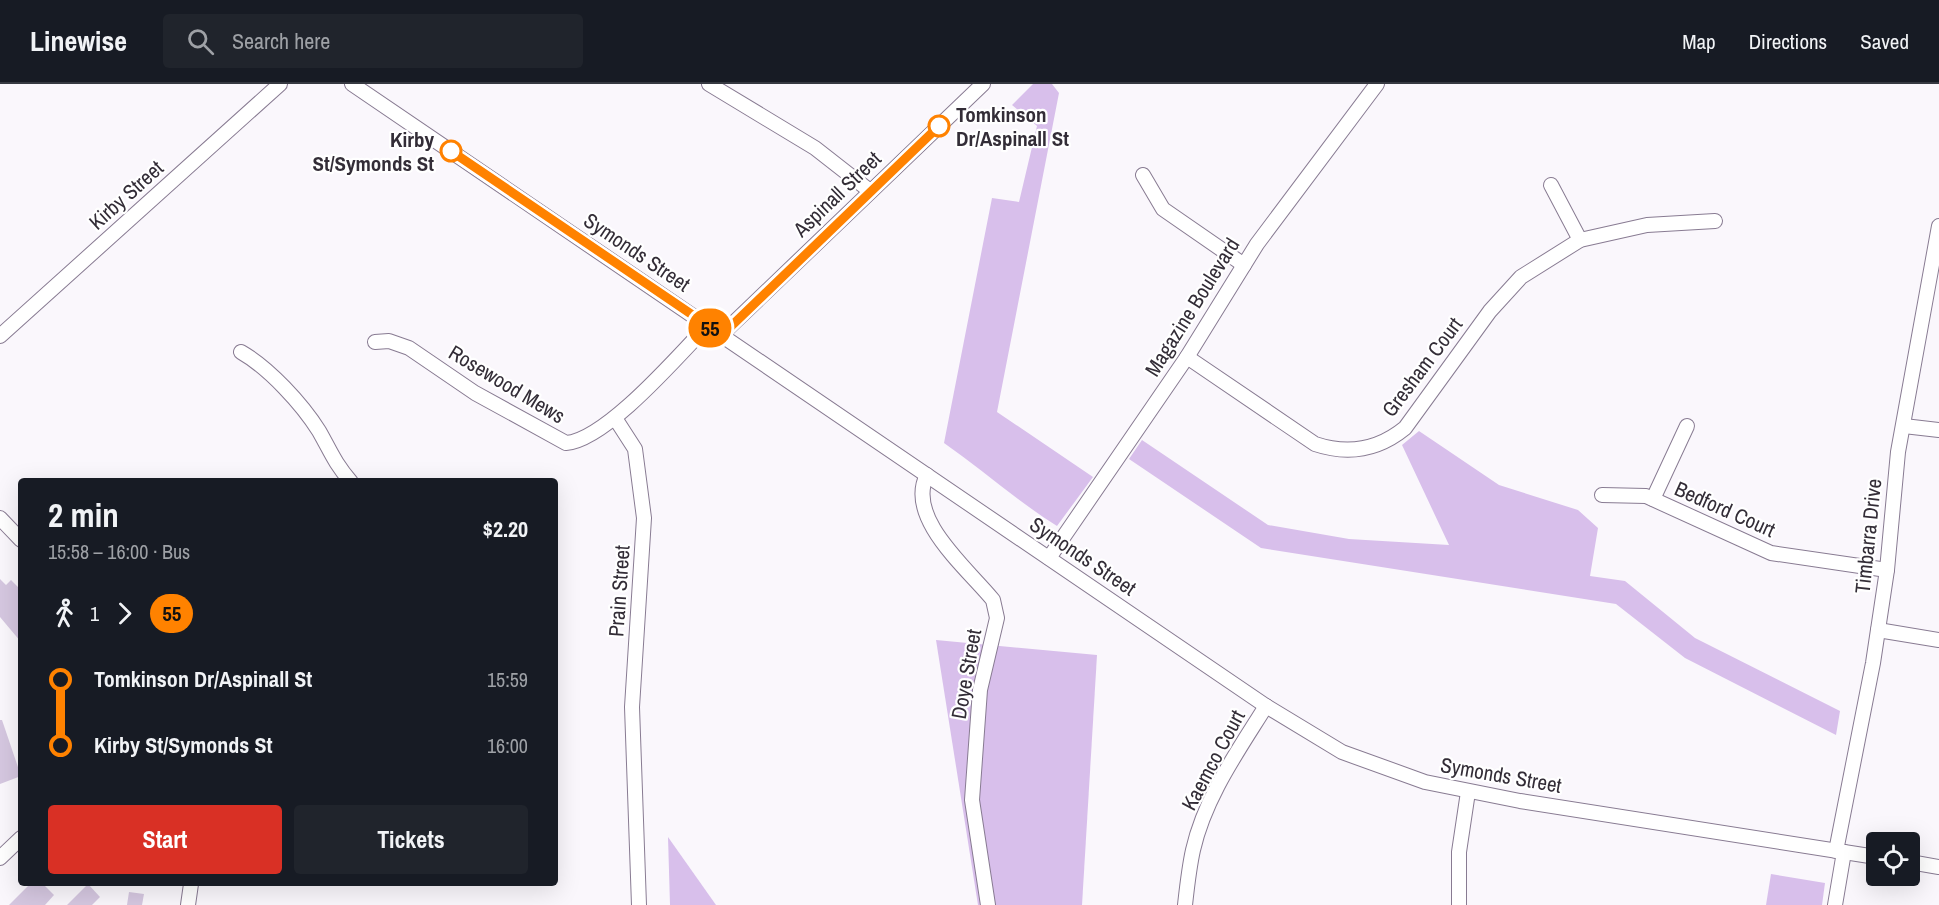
<!DOCTYPE html>
<html lang="en">
<head>
<meta charset="utf-8">
<style>
	:root { --surface:#171b24; --page:#20242c; --text:#f1f3f6; --muted:#9ea1a6; --line:#363941; --accent:#d93025 }
	body { margin:0; font-family:"Archivo Narrow",sans-serif; background:var(--page); color:var(--text); height:100vh; display:flex; flex-direction:column; font-size:22px; white-space:nowrap }
	* { box-sizing:border-box; margin:0 }
	p { font-size:20px; color:var(--muted) }
	.icon { flex:none; width:33px; height:33px; fill:none; stroke:currentColor; stroke-width:2; stroke-linecap:round; stroke-linejoin:round }
	.map { position:relative; flex:1; overflow:hidden }
	.details { position:absolute; left:18px; top:394px; width:540px; height:408px; display:flex; flex-direction:column; background:var(--surface); border-radius:6px; box-shadow:0 6px 24px #0002 }
	.details>* { flex:none }
	.badge { padding:0 12px; border-radius:20px; font-size:21px; line-height:39px }
	.fabs { position:absolute; left:1866px; top:748px; display:grid; gap:12px }
	.fabs a { display:grid; place-items:center; width:54px; height:54px; border-radius:6px; background:var(--surface); box-shadow:0 6px 24px #0002; font-size:30px }
	.map>.badge { position:absolute; translate:-50% -50%; box-shadow:0 0 0 3px #fff }
	.legs { display:flex; align-items:center; gap:9px; height:66px; padding:0 30px; font-size:20px }
	.legs p { margin-inline-start:auto }
	.head { display:flex; align-items:center; justify-content:space-between; height:102px; padding:0 30px }
	h1 { font-size:33px; font-weight:700; line-height:45px }
	.cta { display:flex; gap:12px; margin-top:auto; padding:12px 30px }
	.cta a { flex:1; height:69px; border-radius:6px; background:var(--accent); color:#fff; font-size:24px; font-weight:700; line-height:69px; text-align:center }
	.cta a+a { background:var(--page); color:var(--text) }
	ul { padding:0 30px; list-style:none }
	li { display:flex; align-items:center; gap:21px; height:66px; font-size:22px }
	li i { display:grid; place-items:center; width:9px; height:100%; margin:0 8px; background:currentColor }
	li i::after { content:''; width:15px; height:15px; margin:-8px; border:4px solid; border-radius:50%; background:var(--surface) }
	li p { margin-inline-start:auto }
	li:first-child i { background:linear-gradient(#0000 50%,currentColor 0) }
	li:last-child i { background:linear-gradient(currentColor 50%,#0000 0) }
	header { display:flex; align-items:center; gap:36px; box-sizing:border-box; height:84px; padding:0 30px; background:var(--surface); border-bottom:2px solid var(--line) }
	header strong { font-size:28px }
	nav { display:flex; gap:33px; margin-inline-start:auto; font-size:21px }
	.search { width:420px; height:54px; background:var(--page); display:flex; align-items:center; gap:15px; box-sizing:border-box; padding:0 21px; border-radius:6px; color:var(--muted); font-size:22px }
	.map>svg:first-child { display:block }
	.green { fill:#d8bfeb }
	.building { fill:#d5c7e0 }
	.lines { fill:none; stroke-linecap:round; stroke-linejoin:round }
	.minor-casing { stroke:#887b92; stroke-width:16 }
	.minor { stroke:#fff; stroke-width:14 }
	.line-1-casing { stroke:#fff; stroke-width:14 }
	.line-1 { stroke:#ff8200; stroke-width:9 }
	.stop-1-dot { fill:#fff; stroke:#ff8200; stroke-width:3 }
	.labels { text-anchor:middle; dominant-baseline:central; stroke-width:4.5; stroke-linejoin:round; paint-order:stroke }
	.stop-label { font-size:21px; font-weight:bold; fill:#332d37; stroke:#fff; text-anchor:start }
	.street-label { font-size:21px; fill:#332d37; stroke:#fff }
</style>
</head>
<body>
<header>
<strong>Linewise</strong>
<div class="search"><svg class="icon" aria-label="search" viewBox="0 0 24 24"><circle cx="10" cy="10" r="6"/><path d="M15 15l6 6"/></svg>Search here</div>
<nav><a>Map</a><a>Directions</a><a>Saved</a></nav>
</header>
<div class="map">
<svg width="1939" height="821" viewBox="0 0 1939 821">
	<rect width="100%" height="100%" fill="#faf7fc"/>
	<g class="green">
		<path d="M 1033,0 L 1052,0 L 1059,9 L 997,328 L 1093,393 L 1057,442 C 1017,417 983,386 944,359 L 992,114 L 1019,118 L 1037,42 L 1012,21 Z"/>
		<path d="M 1419,347 L 1499,401 L 1578,426 L 1598,444 L 1590,492 L 1625,497 L 1695,554 L 1840,627 L 1836,651 L 1685,574 L 1616,520 L 1261,464 L 1129,375 L 1142,356 L 1268,441 L 1349,455 L 1449,461 L 1402,361 Z"/>
		<path d="M 936,556 L 1097,571 L 1082,821 L 978,821 Z"/>
		<path d="M 668,753 L 716,821 L 670,821 Z"/>
		<path d="M 1771,790 L 1825,799 L 1822,821 L 1766,821 Z"/>
	</g>
	<g class="building">
		<path d="M 0,495 L 6,501 L 11,496 L 21,506 L 21,558 L 0,533 Z"/>
		<path d="M 0,636 L 2,636 L 21,692 L 0,700 Z"/>
		<path d="M 30,800 L 43,800 L 54,811 L 45,821 L 9,821 Z"/>
		<path d="M 88,800 L 100,813 L 92,821 L 67,821 Z"/>
		<path d="M 129,808 L 144,810 L 142,821 L 127,821 Z"/>
	</g>
	<g class="lines">
		<g class="minor-casing">
			<g id="minor">
				<path d="M 352,0 L 1266,622 L 1342,668 L 1425,698 L 1520,717 L 1876,773"/>
				<path d="M 709,0 L 815,64 L 870,107"/>
				<path d="M 1143,91 L 1163,125 L 1244,181"/>
				<path d="M 1551,101 L 1580,156"/>
				<path d="M 721,251 L 983,0"/>
				<path d="M 0,252 L 280,0"/>
				<path d="M 375,258 L 389,257 L 409,264 L 475,309 L 566,359 C 606,356 678,272 707,242"/>
				<path d="M 241,268 C 269,284 302,320 319,347 C 331,368 334,378 351,398"/>
				<path d="M 1187,273 L 1315,360 C 1348,371 1378,366 1405,344 L 1490,227 L 1521,193 L 1580,156 L 1647,141 L 1715,137"/>
				<path d="M 615,334 L 635,365 L 644,434 L 632,623 L 639,821"/>
				<path d="M 1904,342 L 1939,346"/>
				<path d="M 927,391 C 905,434 968,485 993,516 L 997,534 L 980,606 L 972,716 L 988,821"/>
				<path d="M 1602,411 L 1646,412 L 1771,469 L 1887,486"/>
				<path d="M 1653,415 L 1687,342"/>
				<path d="M 0,434 L 21,456"/>
				<path d="M 1049,474 L 1187,273 L 1257,160 L 1377,0"/>
				<path d="M 1878,546 L 1939,556"/>
				<path d="M 1836,767 L 1873,579 L 1887,486 L 1898,368 L 1939,142"/>
				<path d="M 0,774 L 21,754"/>
				<path d="M 1910,778 L 1939,783"/>
				<path d="M 188,821 L 191,800"/>
				<path d="M 1185,821 C 1187,803 1189,784 1193,766 C 1205,713 1238,667 1266,622"/>
				<path d="M 1459,821 L 1459,768 L 1468,708"/>
				<path d="M 1835,821 L 1844,768"/>
			</g>
		</g>
		<use href="#minor" class="minor"/>
	</g>
	<g class="lines">
		<g class="line-1-casing">
			<path id="line-1" d="M 451,67 L 722,251 L 939,42"/>
		</g>
		<use href="#line-1" class="line-1"/>
	</g>
	<g class="stop-1-dot">
		<circle cx="939" cy="42" r="10"/>
		<circle cx="451" cy="67" r="10"/>
	</g>
	<g class="labels">
		<g class="stop-label">
			<text x="956" y="30">Tomkinson<tspan x="956" dy="24">Dr/Aspinall St</tspan></text>
			<text x="434" y="55" text-anchor="end">Kirby<tspan x="434" dy="24">St/Symonds St</tspan></text>
		</g>
		<g class="street-label">
			<text transform="translate(837 110) rotate(-44)">Aspinall Street</text>
			<text transform="translate(126 111) rotate(-42)">Kirby Street</text>
			<text transform="translate(637 168) rotate(34)">Symonds Street</text>
			<text transform="translate(1192 223) rotate(-58)">Magazine Boulevard</text>
			<text transform="translate(1422 283) rotate(-53)">Gresham Court</text>
			<text transform="translate(507 300) rotate(31)">Rosewood Mews</text>
			<text transform="translate(1725 425) rotate(24)">Bedford Court</text>
			<text transform="translate(1868 452) rotate(-84)">Timbarra Drive</text>
			<text transform="translate(1083 472) rotate(34)">Symonds Street</text>
			<text transform="translate(619 507) rotate(-86)">Prain Street</text>
			<text transform="translate(966 590) rotate(-80)">Doye Street</text>
			<text transform="translate(1213 676) rotate(-62)">Kaemco Court</text>
			<text transform="translate(1501 691) rotate(10)">Symonds Street</text>
		</g>
	</g>
</svg>
<div class="fabs">
<a><svg class="icon" aria-label="locate" viewBox="0 0 24 24"><circle cx="12" cy="12" r="6"/><path d="M12 2v4M12 18v4M2 12h4M18 12h4"/></svg></a>
</div>
<b class="badge" style="left:710px;top:244px;background:#ff8200;color:#111">55</b>
<section class="details">
<div class="head"><div><h1>2 min</h1><p>15:58 – 16:00 · Bus</p></div><b>$2.20</b></div>
<div class="legs"><svg class="icon" aria-label="walk" viewBox="0 0 24 24"><circle cx="13" cy="4" r="2"/><path d="M13 8l-2 6 4 7M11 14l-3 7M7 12l3-4h3l4 4"/></svg>1<svg class="icon" aria-label="forward" viewBox="0 0 24 24"><path d="M9 5l7 7-7 7"/></svg><b class="badge" style="background:#ff8200;color:#111">55</b></div>
<ul>
<li><i style="color:#ff8200"></i><b>Tomkinson Dr/Aspinall St</b><p>15:59</p></li>
<li><i style="color:#ff8200"></i><b>Kirby St/Symonds St</b><p>16:00</p></li>
</ul>
<div class="cta"><a>Start</a><a>Tickets</a></div>
</section>
</div>
</body>
</html>
